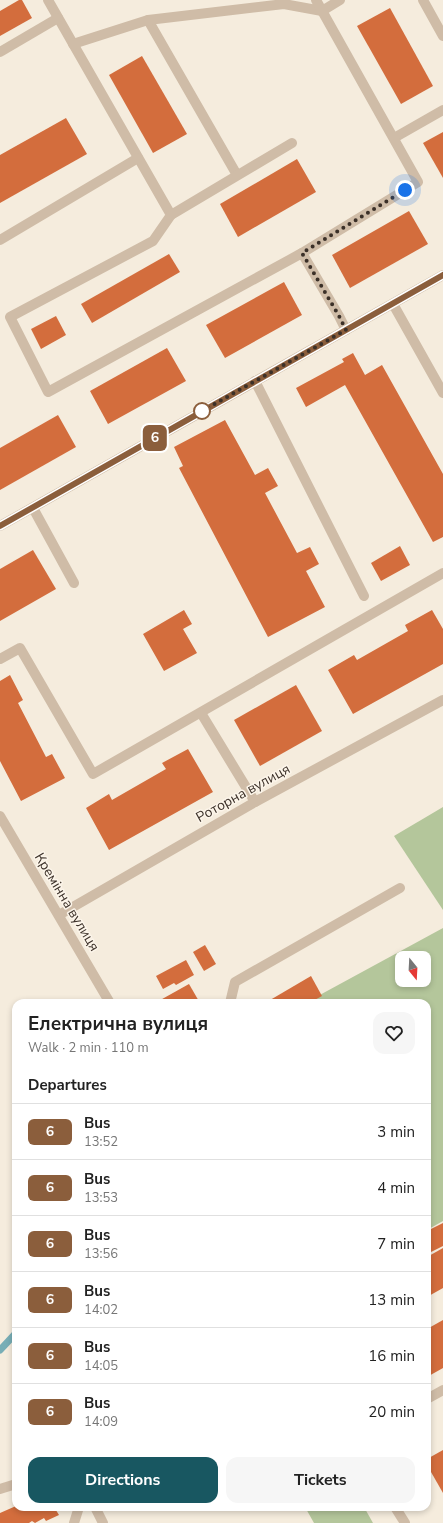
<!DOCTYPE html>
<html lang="en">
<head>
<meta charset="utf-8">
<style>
	:root { --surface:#fff; --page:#f6f6f6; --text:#222; --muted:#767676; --line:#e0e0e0; --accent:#185761 }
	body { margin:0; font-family:"Nunito Sans",sans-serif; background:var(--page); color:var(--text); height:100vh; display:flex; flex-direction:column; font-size:15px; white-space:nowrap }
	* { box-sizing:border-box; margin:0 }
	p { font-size:13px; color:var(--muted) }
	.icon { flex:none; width:22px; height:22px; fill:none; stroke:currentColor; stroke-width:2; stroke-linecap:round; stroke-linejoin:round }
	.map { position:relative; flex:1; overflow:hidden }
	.drawer { position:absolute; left:12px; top:999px; width:419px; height:512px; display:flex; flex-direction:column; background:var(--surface); border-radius:12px; box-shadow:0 2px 6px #0003 }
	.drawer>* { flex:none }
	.badge { padding:0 8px; border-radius:6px; font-size:14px; line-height:26px }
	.needle { width:26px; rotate:162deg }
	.controls { position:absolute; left:395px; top:951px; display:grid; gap:8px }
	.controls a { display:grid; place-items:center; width:36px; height:36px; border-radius:8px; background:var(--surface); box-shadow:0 2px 6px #0003; font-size:20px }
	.you { position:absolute; width:20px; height:20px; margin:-10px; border:3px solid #fff; border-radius:50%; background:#1a73e8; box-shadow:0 0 0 6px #1a73e833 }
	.map>.badge { position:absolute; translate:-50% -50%; box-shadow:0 0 0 2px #fff }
	h2 { padding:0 16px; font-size:15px; line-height:36px }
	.round { display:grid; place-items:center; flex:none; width:42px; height:42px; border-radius:12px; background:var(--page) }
	.headline { display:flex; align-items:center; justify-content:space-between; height:68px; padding:0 16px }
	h1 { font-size:19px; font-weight:700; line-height:30px }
	.primary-button { display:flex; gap:8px; margin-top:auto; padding:8px 16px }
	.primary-button a { flex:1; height:46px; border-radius:12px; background:var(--accent); color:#fff; font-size:16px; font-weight:700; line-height:46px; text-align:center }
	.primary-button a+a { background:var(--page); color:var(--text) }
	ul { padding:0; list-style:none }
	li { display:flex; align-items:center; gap:12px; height:56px; padding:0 16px; border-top:1px solid var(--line) }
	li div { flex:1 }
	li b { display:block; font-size:15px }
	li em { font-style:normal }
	li .badge { min-width:44px; font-weight:700; text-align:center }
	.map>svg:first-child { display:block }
	.green { fill:#b4c69b; fill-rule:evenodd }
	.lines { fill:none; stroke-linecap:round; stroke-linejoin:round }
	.stream { stroke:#78aeb6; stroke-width:7 }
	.building { fill:#d36d3d }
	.minor { stroke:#cfbca7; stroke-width:10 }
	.line-casing { stroke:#fff; stroke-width:9 }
	.line { stroke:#8b5e3c; stroke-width:6 }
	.walk { stroke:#3b3028; stroke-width:4; stroke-dasharray:0 7.2 }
	.stop-dot { fill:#fff; stroke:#8b5e3c; stroke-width:2 }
	.labels { text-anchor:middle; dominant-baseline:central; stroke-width:3; stroke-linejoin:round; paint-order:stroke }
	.street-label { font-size:14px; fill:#3b3028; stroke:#fcf5ea }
</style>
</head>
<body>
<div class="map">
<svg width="443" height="1523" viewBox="0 0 443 1523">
	<rect width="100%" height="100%" fill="#f5ecdd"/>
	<g class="green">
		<path d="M 443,807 L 443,910 L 394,836 Z"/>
		<path d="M 443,928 L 443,1221 L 427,1230 L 427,1003 L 305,1003 ZM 402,958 L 424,958 L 424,980 L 402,980 Z"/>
		<path d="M 305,1507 L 364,1507 L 373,1523 L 314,1523 Z"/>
	</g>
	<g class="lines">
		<path class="stream" d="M 0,1350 L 16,1333"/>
	</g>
	<g class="building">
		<path d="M 19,0 L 22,0 L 32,18 L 0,36 L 0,11 Z"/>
		<path d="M 390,8 L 433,86 L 401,104 L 357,26 Z"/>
		<path d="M 142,56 L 187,134 L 153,153 L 109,75 Z"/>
		<path d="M 66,118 L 87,154 L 0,203 L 0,155 Z"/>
		<path d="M 443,132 L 443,178 L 423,143 Z"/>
		<path d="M 297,159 L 316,192 L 238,237 L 220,204 Z"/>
		<path d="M 409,211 L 428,244 L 350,288 L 332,255 Z"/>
		<path d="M 169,254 L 180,272 L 92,323 L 81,304 Z"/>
		<path d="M 284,282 L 302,315 L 225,358 L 206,325 Z"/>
		<path d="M 56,316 L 66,335 L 41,349 L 31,329 Z"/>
		<path d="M 167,348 L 186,381 L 108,424 L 90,391 Z"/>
		<path d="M 353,353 L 365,375 L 382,365 L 443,474 L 443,537 L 433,542 L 345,385 L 306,407 L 296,388 L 344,362 L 342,359 Z"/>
		<path d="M 58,415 L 76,447 L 0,490 L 0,448 Z"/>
		<path d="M 225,420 L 255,475 L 268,468 L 278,486 L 265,493 L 297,553 L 310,547 L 319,564 L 306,571 L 325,607 L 268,637 L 179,468 L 183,466 L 174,447 Z"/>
		<path d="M 400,546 L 410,565 L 381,581 L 371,563 Z"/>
		<path d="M 33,550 L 56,589 L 0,621 L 0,569 Z"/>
		<path d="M 184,610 L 192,624 L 183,629 L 197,653 L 164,671 L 143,634 Z"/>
		<path d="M 432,610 L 443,629 L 443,664 L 353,714 L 328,670 L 354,655 L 357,660 L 408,631 L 405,625 Z"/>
		<path d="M 10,675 L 23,700 L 18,703 L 46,757 L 52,754 L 65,778 L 21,801 L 0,761 L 0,681 Z"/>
		<path d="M 296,685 L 322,731 L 260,766 L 234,720 Z"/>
		<path d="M 188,749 L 213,792 L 109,850 L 86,808 L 109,794 L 112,800 L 166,769 L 162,763 Z"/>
		<path d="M 205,945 L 216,964 L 204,971 L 193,952 Z"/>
		<path d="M 186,960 L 194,975 L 176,985 L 174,983 L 163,989 L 156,976 Z"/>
		<path d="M 311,976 L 322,996 L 309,1003 L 265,1003 Z"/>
		<path d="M 189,984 L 200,1003 L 155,1003 Z"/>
		<path d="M 443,1223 L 443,1246 L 427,1254 L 427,1231 Z"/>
		<path d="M 443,1248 L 443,1288 L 427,1297 L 427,1257 Z"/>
		<path d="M 443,1320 L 443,1368 L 427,1377 L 427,1329 Z"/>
		<path d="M 443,1450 L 443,1493 L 427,1465 L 427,1459 Z"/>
		<path d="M 16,1506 L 16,1507 L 54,1507 L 59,1515 L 46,1521 L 44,1518 L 35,1523 L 32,1521 L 29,1523 L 0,1523 L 0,1513 Z"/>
	</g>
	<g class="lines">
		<g class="minor">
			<path d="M 48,0 L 171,215 L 153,241 L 10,317 L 48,392 L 302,253 L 339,316 L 346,330"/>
			<path d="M 423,0 L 443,36"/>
			<path d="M 148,20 L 237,175"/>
			<path d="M 73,44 L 148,20 L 284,4 L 322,11 L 340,0"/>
			<path d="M 0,52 L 58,18"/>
			<path d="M 394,138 L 443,110"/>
			<path d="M 171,215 L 292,143"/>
			<path d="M 0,240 L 138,158"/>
			<path d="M 302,253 L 418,182 L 316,0"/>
			<path d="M 393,304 L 443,393"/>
			<path d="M 255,381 L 364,596"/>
			<path d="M 33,508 L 74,583"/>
			<path d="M 0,526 L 443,275"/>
			<path d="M 0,659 L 20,648 L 93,774 L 443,573"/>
			<path d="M 201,713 L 255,802"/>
			<path d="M 0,816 L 110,1003"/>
			<path d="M 59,915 L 255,802 L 443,700"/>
			<path d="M 230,1003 L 235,982 L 400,888"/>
			<path d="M 427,1399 L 443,1390"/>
			<path d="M 0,1489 L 16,1484"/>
			<path d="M 95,1507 L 103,1523"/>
			<path d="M 395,1507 L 405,1523"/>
			<path d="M 74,1523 L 79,1507"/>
		</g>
	</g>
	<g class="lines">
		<g class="line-casing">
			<path id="line" d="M 0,526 L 443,275"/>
		</g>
		<use href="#line" class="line"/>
		<path class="walk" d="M 202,411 L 346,330 L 339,316 L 302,253 L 405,190"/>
	</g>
	<circle class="stop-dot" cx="202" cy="411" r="8"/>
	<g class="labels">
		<g class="street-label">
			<text transform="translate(243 793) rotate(-29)">Роторна вулиця</text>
			<text transform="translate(67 902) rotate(59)">Кремінна вулиця</text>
		</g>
	</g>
</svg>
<div class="controls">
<a><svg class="needle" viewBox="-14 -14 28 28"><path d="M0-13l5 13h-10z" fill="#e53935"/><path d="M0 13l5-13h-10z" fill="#767676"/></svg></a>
</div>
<div class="you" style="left:405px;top:190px"></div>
<b class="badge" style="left:155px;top:438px;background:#8b5e3c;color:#fff">6</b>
<section class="drawer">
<div class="headline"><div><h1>Електрична вулиця</h1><p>Walk · 2 min · 110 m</p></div><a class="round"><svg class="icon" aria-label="heart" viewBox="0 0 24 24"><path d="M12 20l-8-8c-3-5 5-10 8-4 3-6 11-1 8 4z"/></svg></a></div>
<h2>Departures</h2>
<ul>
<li><span class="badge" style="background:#8b5e3c;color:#fff">6</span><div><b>Bus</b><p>13:52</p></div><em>3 min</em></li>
<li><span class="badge" style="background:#8b5e3c;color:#fff">6</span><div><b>Bus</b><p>13:53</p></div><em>4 min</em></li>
<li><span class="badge" style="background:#8b5e3c;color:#fff">6</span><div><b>Bus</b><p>13:56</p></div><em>7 min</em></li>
<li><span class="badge" style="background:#8b5e3c;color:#fff">6</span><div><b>Bus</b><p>14:02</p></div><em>13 min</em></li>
<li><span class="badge" style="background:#8b5e3c;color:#fff">6</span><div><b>Bus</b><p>14:05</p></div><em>16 min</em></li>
<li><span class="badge" style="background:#8b5e3c;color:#fff">6</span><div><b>Bus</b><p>14:09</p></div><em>20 min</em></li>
</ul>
<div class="primary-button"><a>Directions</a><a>Tickets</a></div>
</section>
</div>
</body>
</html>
